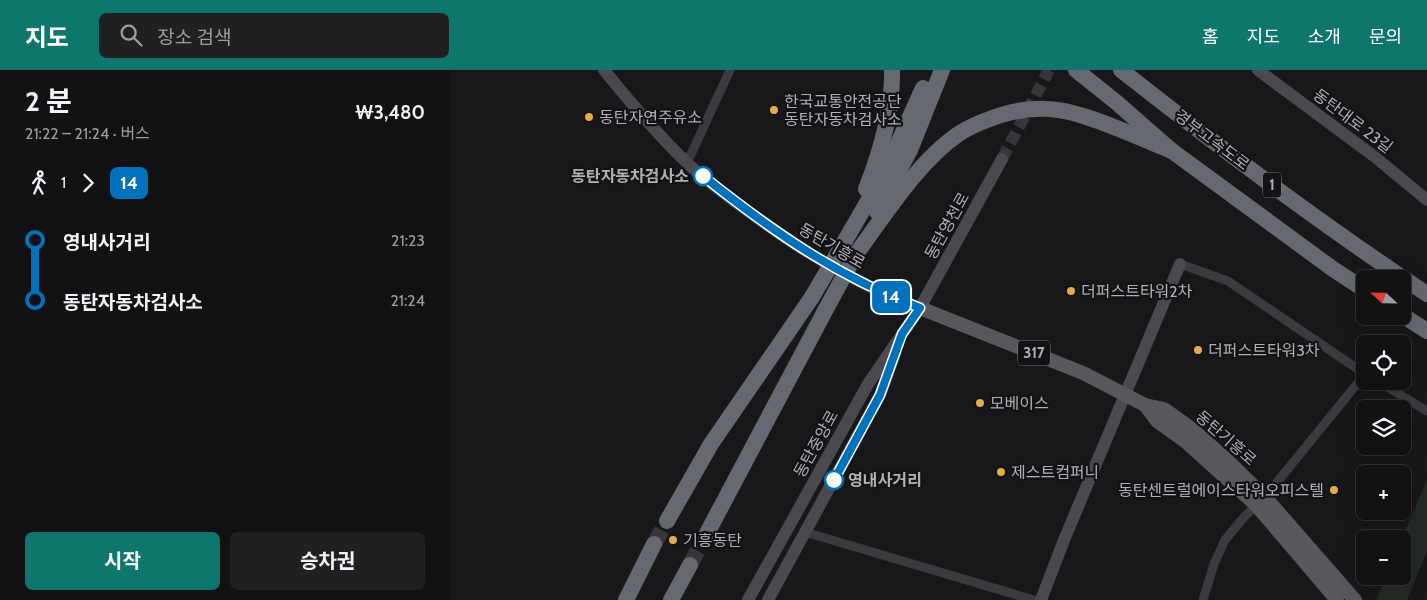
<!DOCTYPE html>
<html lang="ko">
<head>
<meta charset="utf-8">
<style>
	:root { --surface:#121214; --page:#1f2022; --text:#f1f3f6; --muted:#9c9ea0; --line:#313234; --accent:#0f766e }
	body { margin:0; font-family:Cabin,"Noto Sans KR",sans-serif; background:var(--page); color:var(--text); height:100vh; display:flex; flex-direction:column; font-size:19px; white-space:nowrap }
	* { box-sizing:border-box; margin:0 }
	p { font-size:16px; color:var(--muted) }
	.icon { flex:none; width:28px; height:28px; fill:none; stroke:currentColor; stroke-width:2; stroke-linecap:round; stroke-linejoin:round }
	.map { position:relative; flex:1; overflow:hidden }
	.sheet { display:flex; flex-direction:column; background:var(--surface); width:450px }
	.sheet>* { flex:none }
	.badge { padding:0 10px; border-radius:8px; font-size:18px; line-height:32px }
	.needle { width:32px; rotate:292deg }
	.controls { position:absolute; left:906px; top:200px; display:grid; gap:10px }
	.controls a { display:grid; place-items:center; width:55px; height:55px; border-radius:8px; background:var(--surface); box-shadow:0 5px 20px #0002,0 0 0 1px var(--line); font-size:25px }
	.map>.badge { position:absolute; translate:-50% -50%; box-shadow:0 0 0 2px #fff }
	.legs { display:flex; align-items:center; gap:8px; height:55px; padding:0 25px; font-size:16px }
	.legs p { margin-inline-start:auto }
	.headline { display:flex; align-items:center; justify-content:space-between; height:85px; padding:0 25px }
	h1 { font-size:28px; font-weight:700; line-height:38px }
	.action { display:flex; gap:10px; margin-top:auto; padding:10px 25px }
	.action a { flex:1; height:58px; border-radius:8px; background:var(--accent); color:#fff; font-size:20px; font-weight:700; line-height:58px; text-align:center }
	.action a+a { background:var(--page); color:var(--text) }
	ul { padding:0 25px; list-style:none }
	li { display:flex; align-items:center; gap:18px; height:60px; font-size:19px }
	li i { display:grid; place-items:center; width:8px; height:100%; margin:0 6px; background:currentColor }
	li i::after { content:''; width:12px; height:12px; margin:-6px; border:4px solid; border-radius:50%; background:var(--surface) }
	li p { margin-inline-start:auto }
	li:first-child i { background:linear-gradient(#0000 50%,currentColor 0) }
	li:last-child i { background:linear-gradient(currentColor 50%,#0000 0) }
	header { display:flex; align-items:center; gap:30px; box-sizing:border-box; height:70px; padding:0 25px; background:var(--accent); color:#fff }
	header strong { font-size:24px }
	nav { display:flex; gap:28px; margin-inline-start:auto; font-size:18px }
	.search { width:350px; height:45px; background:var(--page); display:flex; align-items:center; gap:12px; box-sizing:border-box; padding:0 18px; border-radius:8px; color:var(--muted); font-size:19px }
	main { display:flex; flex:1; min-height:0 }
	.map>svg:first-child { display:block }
	.green { fill:#232a24 }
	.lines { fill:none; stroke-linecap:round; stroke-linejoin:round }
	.secondary-tunnel { stroke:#36363a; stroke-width:12; stroke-dasharray:12 6; stroke-linecap:butt }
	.highway-tunnel { stroke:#36363a; stroke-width:16; stroke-dasharray:16 8; stroke-linecap:butt }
	.street { stroke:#3a3b3f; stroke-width:9 }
	.secondary { stroke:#484a4f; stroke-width:12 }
	.primary { stroke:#56585e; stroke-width:14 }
	.highway { stroke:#666970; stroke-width:16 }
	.highway-bridge { stroke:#666970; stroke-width:16 }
	.line-1-casing { stroke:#fff; stroke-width:11 }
	.line-1 { stroke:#0072bc; stroke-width:8 }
	.poi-dot { fill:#e3ae47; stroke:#131315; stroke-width:2 }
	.stop-1-dot { fill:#fff; stroke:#0072bc; stroke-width:2.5 }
	.labels { text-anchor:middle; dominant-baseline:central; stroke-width:4.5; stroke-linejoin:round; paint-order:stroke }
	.shield { fill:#131315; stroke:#7e8188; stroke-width:1 }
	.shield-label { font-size:15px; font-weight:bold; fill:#acb0b9 }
	.poi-label { font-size:16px; fill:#acb0b9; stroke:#131315; text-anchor:start }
	.street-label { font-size:16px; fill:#acb0b9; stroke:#131315 }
	.stop-label { font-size:16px; font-weight:bold; fill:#acb0b9; stroke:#131315; text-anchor:end }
</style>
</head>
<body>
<header>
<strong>지도</strong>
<div class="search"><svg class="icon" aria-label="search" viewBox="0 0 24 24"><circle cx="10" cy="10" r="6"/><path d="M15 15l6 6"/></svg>장소 검색</div>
<nav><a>홈</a><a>지도</a><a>소개</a><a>문의</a></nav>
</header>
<main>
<section class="sheet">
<div class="headline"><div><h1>2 분</h1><p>21:22 – 21:24 · 버스</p></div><b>₩3,480</b></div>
<div class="legs"><svg class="icon" aria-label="walk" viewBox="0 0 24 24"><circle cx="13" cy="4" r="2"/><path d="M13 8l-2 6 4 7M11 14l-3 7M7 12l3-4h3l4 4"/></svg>1<svg class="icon" aria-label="forward" viewBox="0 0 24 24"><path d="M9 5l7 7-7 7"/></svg><b class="badge" style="background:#0072bc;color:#fff">14</b></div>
<ul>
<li><i style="color:#0072bc"></i><b>영내사거리</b><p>21:23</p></li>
<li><i style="color:#0072bc"></i><b>동탄자동차검사소</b><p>21:24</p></li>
</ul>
<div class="action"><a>시작</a><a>승차권</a></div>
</section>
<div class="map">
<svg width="977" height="530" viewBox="0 0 977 530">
	<rect width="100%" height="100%" fill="#18181a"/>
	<path class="green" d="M 977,409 L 977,481 L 957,530 L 926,530 L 936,506 L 952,506 L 952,469 Z"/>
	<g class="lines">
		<path class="secondary-tunnel" d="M 552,89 L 599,0"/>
		<g class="highway-tunnel">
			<path d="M 204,474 L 217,451"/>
			<path d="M 240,495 L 254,469"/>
		</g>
		<g class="street">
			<path d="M 237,93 L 280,0"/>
			<path d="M 730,194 L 778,211 L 915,304"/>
			<path d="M 927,311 L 977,341"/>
			<path d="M 355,462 L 584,530"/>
			<path d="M 753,530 L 764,494 L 775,470 L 795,446 L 815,427 L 915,304"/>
		</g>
		<g class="secondary">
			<path d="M 154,0 C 180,32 206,63 235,91 C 253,109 275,124 295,139 C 350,180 405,214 470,238"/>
			<path d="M 808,0 L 925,87 L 977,130"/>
			<path d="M 298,530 L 418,314 L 470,238 L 552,89"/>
			<path d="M 318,530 L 430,325 L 446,281"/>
			<path d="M 591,530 L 614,470 L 730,194"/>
		</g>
		<g class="primary">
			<path d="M 470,238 L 633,303 L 695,335 L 714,339 L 742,359 L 778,391 L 815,427 L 905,530"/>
			<path d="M 695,335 L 707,351 L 735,371 L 806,435 L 887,530"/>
		</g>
		<g class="highway">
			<path d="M 626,0 L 666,32 L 722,81 L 883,199 L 915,220"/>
			<path d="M 671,0 C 770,78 871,154 977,224"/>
			<path d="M 416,119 C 431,81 443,41 442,0"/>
			<path d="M 427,142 L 460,80 L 492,0"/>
			<path d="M 392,176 L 436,100 L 473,18"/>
			<path d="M 406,184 C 435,145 469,90 510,63 C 522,55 534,51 548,46 C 575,37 602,36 630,45 C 661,54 692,69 722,81"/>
			<path d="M 952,245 L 977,261"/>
			<path d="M 217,451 L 261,374 L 362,227"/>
			<path d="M 254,469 L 376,239"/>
			<path d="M 176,530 L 204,474"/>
			<path d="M 221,530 L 240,495"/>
		</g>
		<g class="highway-bridge">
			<path d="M 362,227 L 392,176"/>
			<path d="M 376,239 L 406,184"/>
		</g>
	</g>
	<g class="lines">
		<g class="line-1-casing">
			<path id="line-1" d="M 253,106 C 322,161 386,206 470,238 L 452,264 L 430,325 L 384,410"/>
		</g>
		<use href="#line-1" class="line-1"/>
	</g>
	<g class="poi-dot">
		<circle cx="324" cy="40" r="5"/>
		<circle cx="139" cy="47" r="5"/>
		<circle cx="621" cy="221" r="5"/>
		<circle cx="748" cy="280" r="5"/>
		<circle cx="530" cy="333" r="5"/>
		<circle cx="551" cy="402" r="5"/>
		<circle cx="884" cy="420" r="5"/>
		<circle cx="223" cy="470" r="5"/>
	</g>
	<g class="stop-1-dot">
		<circle cx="253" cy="106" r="9"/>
		<circle cx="384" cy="410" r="9"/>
	</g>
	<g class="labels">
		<g class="shield">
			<rect x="813" y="102.5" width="18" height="25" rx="4"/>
			<rect x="568" y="270.5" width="32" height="25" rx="4"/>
		</g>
		<g class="shield-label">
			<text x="822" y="115">1</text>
			<text x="584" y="283">317</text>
		</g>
		<g class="poi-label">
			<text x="334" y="31">한국교통안전공단<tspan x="334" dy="18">동탄자동차검사소</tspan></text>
			<text x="149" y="47">동탄자연주유소</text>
			<text x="631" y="221">더퍼스트타워2차</text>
			<text x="758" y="280">더퍼스트타워3차</text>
			<text x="540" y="333">모베이스</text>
			<text x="561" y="402">제스트컴퍼니</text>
			<text x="874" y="420" text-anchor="end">동탄센트럴에이스타워오피스텔</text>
			<text x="233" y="470">기흥동탄</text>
		</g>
		<g class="street-label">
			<text transform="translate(903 51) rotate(37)">동탄대로 23길</text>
			<text transform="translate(762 70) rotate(37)">경부고속도로</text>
			<text transform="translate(497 156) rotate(-61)">동탄영천로</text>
			<text transform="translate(382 176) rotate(30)">동탄기흥로</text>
			<text transform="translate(776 368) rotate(41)">동탄기흥로</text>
			<text transform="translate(366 374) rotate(-61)">동탄중앙로</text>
		</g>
		<g class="stop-label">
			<text x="239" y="106">동탄자동차검사소</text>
			<text x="398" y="410" text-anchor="start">영내사거리</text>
		</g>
	</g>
</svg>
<div class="controls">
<a><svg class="needle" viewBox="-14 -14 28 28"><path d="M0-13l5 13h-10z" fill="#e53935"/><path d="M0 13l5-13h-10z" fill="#9c9ea0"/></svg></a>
<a><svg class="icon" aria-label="locate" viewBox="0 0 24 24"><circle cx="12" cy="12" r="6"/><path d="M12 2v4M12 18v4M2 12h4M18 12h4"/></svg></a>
<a><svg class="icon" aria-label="layers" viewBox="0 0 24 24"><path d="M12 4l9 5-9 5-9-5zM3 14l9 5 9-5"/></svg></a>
<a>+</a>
<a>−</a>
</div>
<b class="badge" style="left:441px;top:227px;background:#0072bc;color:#fff">14</b>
</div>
</main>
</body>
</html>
